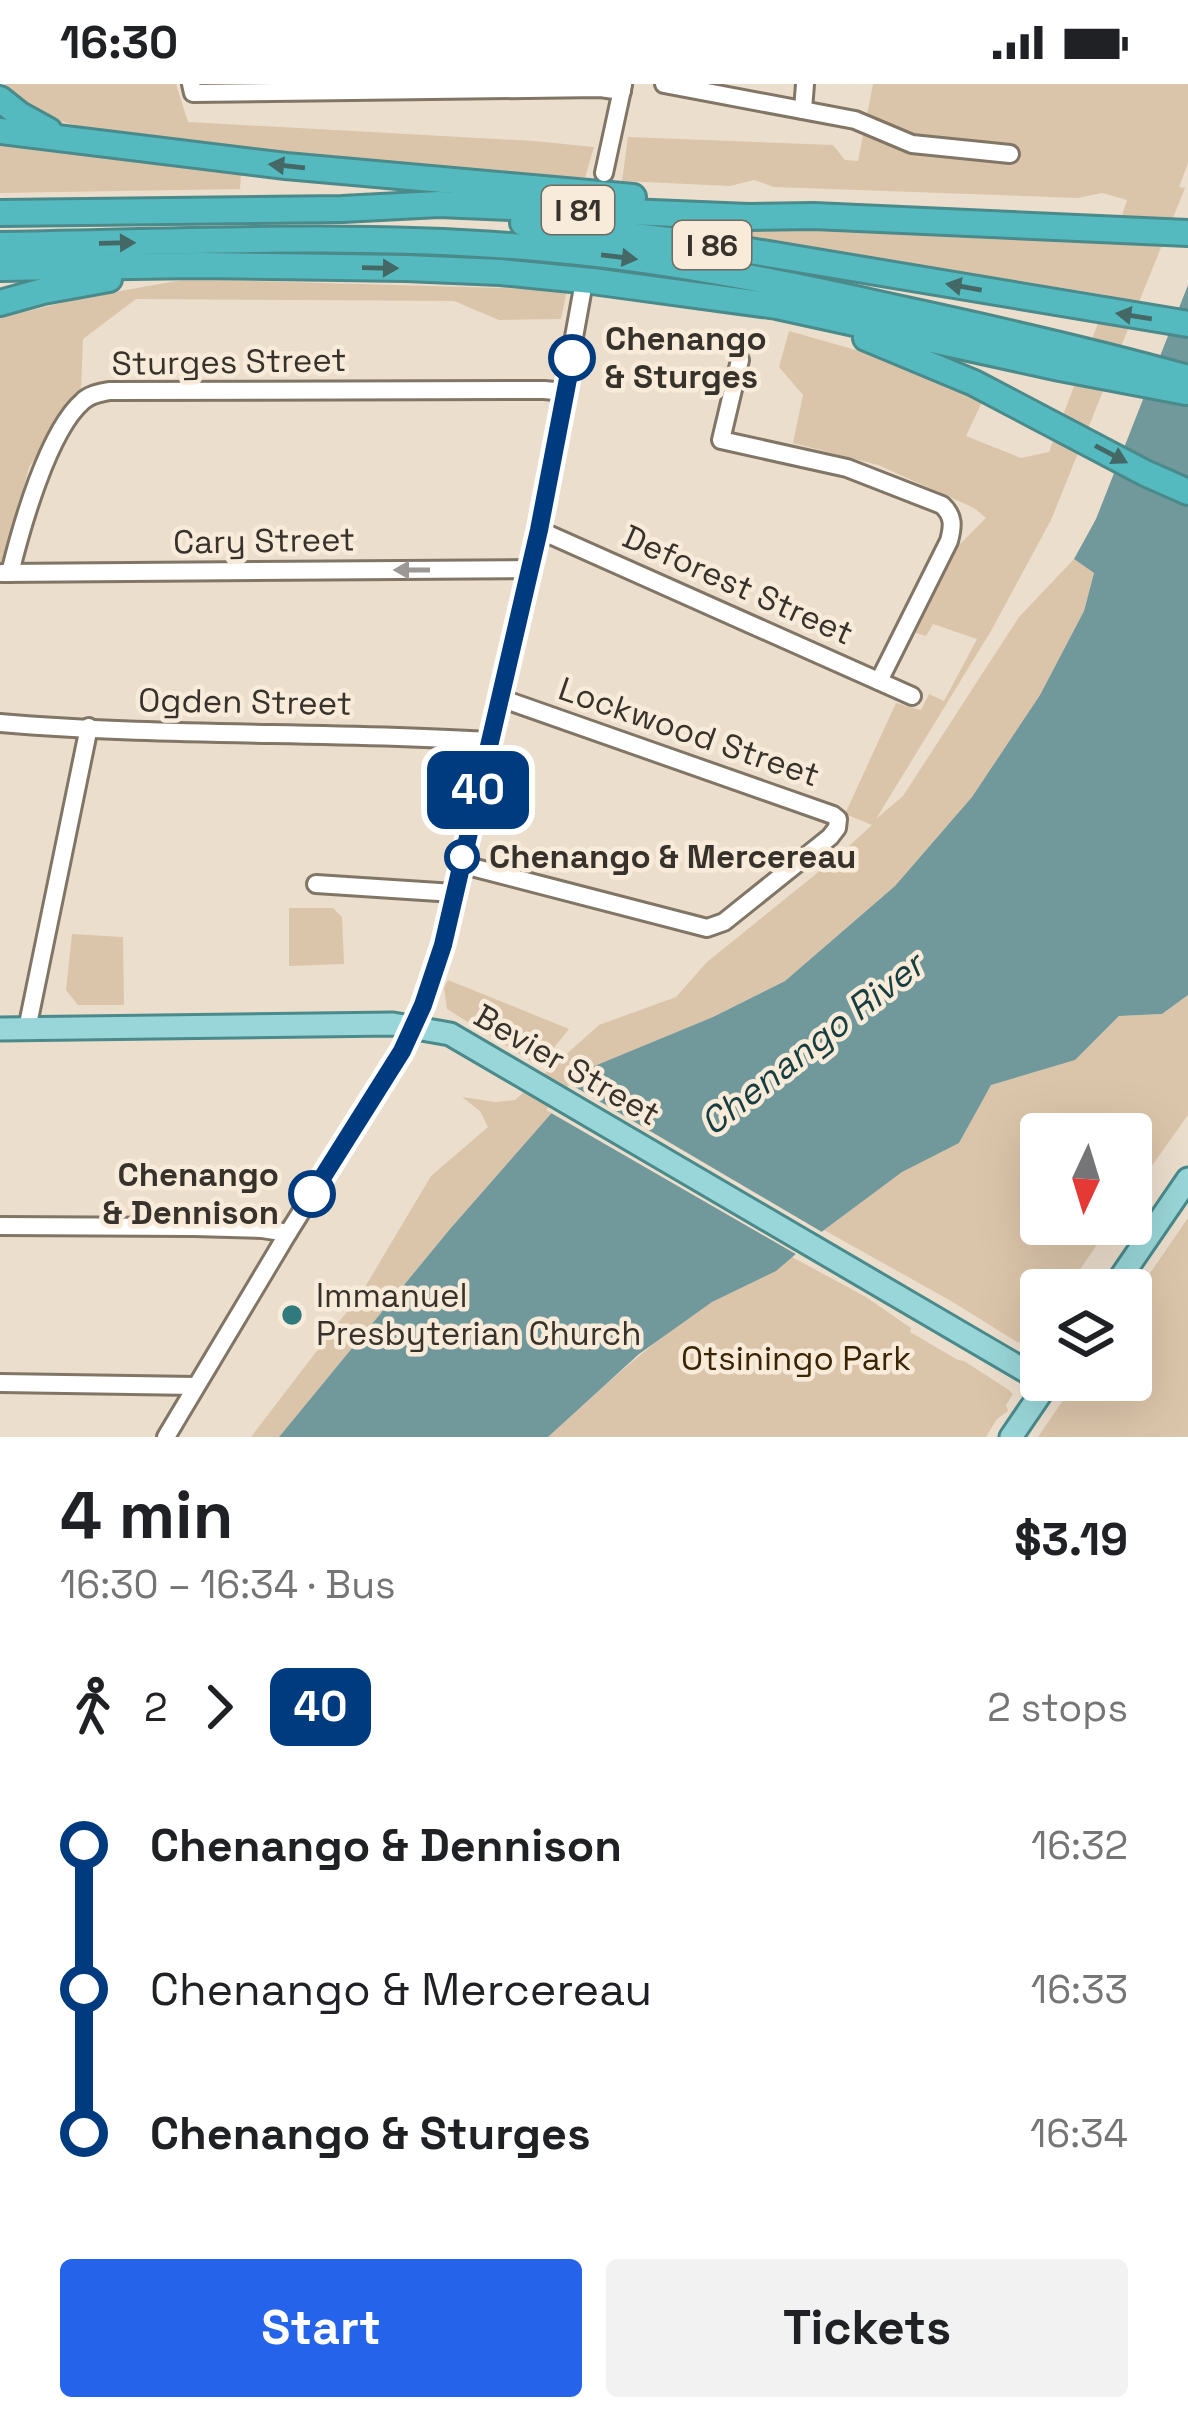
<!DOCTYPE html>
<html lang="en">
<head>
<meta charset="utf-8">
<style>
	:root { --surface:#fff; --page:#f2f2f2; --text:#202124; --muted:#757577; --accent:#2563eb }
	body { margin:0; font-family:"Space Grotesk",sans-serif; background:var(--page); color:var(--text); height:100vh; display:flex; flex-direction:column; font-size:45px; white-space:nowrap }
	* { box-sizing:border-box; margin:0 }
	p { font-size:39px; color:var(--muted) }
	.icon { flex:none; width:66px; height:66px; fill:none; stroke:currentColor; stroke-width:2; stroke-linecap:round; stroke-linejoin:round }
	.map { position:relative; height:1353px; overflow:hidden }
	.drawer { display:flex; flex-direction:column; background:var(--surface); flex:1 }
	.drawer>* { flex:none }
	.badge { padding:0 24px; border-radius:18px; font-size:42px; line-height:78px }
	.needle { width:78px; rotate:184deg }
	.buttons { position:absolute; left:1020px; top:1029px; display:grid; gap:24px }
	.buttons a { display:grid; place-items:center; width:132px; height:132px; border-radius:12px; background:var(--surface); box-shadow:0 12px 48px #0002; font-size:60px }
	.map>.badge { position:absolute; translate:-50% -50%; box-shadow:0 0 0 6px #fff }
	.legs { display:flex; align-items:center; gap:18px; height:132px; padding:0 60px; font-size:39px }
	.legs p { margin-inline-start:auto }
	.headline { display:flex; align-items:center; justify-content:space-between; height:204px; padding:0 60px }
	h1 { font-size:66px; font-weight:800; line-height:90px }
	.cta { display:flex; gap:24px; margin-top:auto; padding:24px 60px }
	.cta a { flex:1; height:138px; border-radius:12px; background:var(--accent); color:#fff; font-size:48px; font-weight:800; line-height:138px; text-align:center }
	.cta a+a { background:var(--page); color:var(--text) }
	ul { padding:0 60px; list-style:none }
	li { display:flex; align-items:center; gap:42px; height:144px; font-size:45px }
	li i { display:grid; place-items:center; width:18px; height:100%; margin:0 15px; background:currentColor }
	li i::after { content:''; width:30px; height:30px; margin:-15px; border:9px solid; border-radius:50%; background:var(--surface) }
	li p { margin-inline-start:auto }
	li:first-child i { background:linear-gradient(#0000 50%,currentColor 0) }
	li:last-child i { background:linear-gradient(currentColor 50%,#0000 0) }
	.status { display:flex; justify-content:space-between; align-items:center; height:84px; padding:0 60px; background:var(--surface); direction:ltr }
	.status svg { height:33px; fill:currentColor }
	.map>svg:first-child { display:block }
	.green { fill:#dbc5aa }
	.water { fill:#71999b }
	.pier { fill:#ecdecd }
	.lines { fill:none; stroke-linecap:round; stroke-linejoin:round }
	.minor-casing { stroke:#817566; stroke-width:22 }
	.major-casing { stroke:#4a8a8b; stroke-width:27 }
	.highway-casing { stroke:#4a8a8b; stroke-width:30 }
	.minor { stroke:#fff; stroke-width:16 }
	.major { stroke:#99d6d9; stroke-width:21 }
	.highway { stroke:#55babf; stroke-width:24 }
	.oneway { fill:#436866 }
	.oneway2 { fill:#9b9895 }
	.line-1-casing { stroke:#fff; stroke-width:27 }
	.line-1 { stroke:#003b80; stroke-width:18 }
	.stop-1-dot { fill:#fff; stroke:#003b80; stroke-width:6 }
	.poi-dot { fill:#30797d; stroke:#f9ebda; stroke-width:4.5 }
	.labels { text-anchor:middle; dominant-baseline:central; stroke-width:9; stroke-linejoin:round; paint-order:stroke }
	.shield { fill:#f9ebda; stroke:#716a60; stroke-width:3 }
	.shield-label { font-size:30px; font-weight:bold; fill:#37322b }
	.stop-label { font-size:33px; font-weight:bold; fill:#37322b; stroke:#f9ebda; text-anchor:start }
	.street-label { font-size:33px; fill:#37322b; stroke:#f9ebda }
	.poi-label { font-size:33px; fill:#37322b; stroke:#f9ebda; text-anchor:start }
	.park-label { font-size:33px; fill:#3b2401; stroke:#f9ebda }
	.water-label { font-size:36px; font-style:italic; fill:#163e40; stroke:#f9ebda }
</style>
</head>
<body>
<div class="status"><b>16:30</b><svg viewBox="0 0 49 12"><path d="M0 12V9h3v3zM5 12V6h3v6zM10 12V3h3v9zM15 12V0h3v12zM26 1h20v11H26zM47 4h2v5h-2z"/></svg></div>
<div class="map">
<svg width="1188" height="1353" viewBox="0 0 1188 1353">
	<rect width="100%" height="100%" fill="#ecdecd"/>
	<g class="green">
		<path d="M 5,0 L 176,0 L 188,38 L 534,57 L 594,63 L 585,94 L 252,66 L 96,46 L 38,32 Z"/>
		<path d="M 873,0 L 1188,0 L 1188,79 L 1179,103 L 1185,104 L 1051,436 L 991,547 L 876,735 L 903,712 L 1019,533 L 1074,475 L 1094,489 L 1084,527 L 1040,611 L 972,713 L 895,802 L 785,897 L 713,933 L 592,983 L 450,1145 L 279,1353 L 251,1353 L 362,1208 L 431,1092 L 488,1043 L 480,1027 L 462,1013 L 495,1018 L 515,1016 L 599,941 L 676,913 L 707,878 L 837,773 L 872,741 L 845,730 L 896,619 L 921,626 L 929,610 L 944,617 L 977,555 L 933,540 L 926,552 L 916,549 L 915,544 L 958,462 L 986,434 L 974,424 L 878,381 L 793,359 L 803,311 L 779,283 L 789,247 L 884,274 L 982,318 L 966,352 L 1021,374 L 1049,368 L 1100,234 L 1106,211 L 732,151 L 734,141 L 1114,156 L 1127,116 L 1102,109 L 1078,114 L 774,103 L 754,96 L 730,102 L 622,97 L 628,53 L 833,61 L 845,76 L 858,77 Z"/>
		<path d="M 0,62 L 241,90 L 240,105 L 0,109 Z"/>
		<path d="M 188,195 L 567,206 L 561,235 L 499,236 L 454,217 L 136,215 L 83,255 L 81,306 L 29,383 L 5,477 L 0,480 L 0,234 L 86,213 Z"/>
		<path d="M 289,824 L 333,824 L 342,833 L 344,880 L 289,882 Z"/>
		<path d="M 72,850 L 123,853 L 124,921 L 78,921 L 66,906 Z"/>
		<path d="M 448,896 L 569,945 L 539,982 L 447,925 L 444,904 Z"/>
		<path d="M 1188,911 L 1188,1031 L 1131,1111 L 1131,1050 L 1041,1050 L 1041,1140 L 1111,1140 L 1066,1206 L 1041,1206 L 1041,1241 L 1032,1251 L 1033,1261 L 1017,1258 L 951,1217 L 824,1146 L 902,1087 L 959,1059 L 990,1001 L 1074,976 L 1119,932 L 1162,930 Z"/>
		<path d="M 1188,1134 L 1188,1353 L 1038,1353 L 1077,1296 L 1131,1296 L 1131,1217 Z"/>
		<path d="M 792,1173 L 866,1213 L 911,1244 L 910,1248 L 958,1276 L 964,1277 L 1009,1306 L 1013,1310 L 1006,1321 L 1008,1327 L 997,1335 L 986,1353 L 548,1353 C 600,1306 650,1258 709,1220 C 737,1202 767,1194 792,1173 Z"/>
	</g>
	<path class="water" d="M 1188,201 L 1188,911 L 1162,930 L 1119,932 L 1075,976 L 991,1001 L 959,1059 L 902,1088 L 824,1146 L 776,1187 L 712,1218 L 639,1270 L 548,1353 L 279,1353 L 450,1145 L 592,983 L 713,933 L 785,897 L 895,802 L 972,713 L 1040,611 L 1084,527 L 1094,489 L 1074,475 L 1096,435 Z"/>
	<path class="pier" d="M 570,1000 L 827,1151 L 801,1173 L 546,1026 Z"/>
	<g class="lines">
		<g class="minor-casing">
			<g id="minor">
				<path d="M 191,0 L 193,9 L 600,4 L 622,7"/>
				<path d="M 664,0 L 855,36 L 912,60 L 1010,70"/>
				<path d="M 803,26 L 805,0"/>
				<path d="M 604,89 L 623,1"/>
				<path d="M 740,276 L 721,356 L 847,384 L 942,421 C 954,432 953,442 949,457 L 879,597"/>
				<path d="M 539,446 L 912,612"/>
				<path d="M 2,489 L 529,485"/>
				<path d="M 10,489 C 21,444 48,347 83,317 C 90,310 100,309 109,307 L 544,306 L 565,308"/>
				<path d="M 0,639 C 163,653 327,647 489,657"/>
				<path d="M 460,780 L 707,844 L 724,838 L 830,753 L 837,744 L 838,735 L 833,731 L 500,614"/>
				<path d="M 316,800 L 454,809"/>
				<path d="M 27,945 L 89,643"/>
				<path d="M 0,1142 L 194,1143 L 262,1145 L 288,1149"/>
				<path d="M 0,1299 L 196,1302"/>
				<path d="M 166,1353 L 288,1149 L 402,967 L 423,921 L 443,861 L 539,446 L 582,209"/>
			</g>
		</g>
		<g class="major-casing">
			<g id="major">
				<path d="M 0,945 L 393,940 L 450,950 L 1041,1296"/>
				<path d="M 1112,1206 L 1188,1095"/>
				<path d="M 1011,1353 L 1050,1296"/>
			</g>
		</g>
		<g class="highway-casing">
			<g id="highway">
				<path d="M 0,15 L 20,31 L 49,47"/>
				<path d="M 0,47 L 286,82 L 633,113"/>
				<path d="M 0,129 L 342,125 L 439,120 L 749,133 L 814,132 L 1188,149"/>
				<path d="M 523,139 L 720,162 L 1188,240"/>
				<path d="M 0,161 C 179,158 359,149 537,164 C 658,174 777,197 896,224 C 994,245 1091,267 1188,294"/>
				<path d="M 0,184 L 199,181 L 406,184 L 500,188 L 592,197 L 777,222 L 1060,284 L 1186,308"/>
				<path d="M 0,219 L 43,207 L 109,195"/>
				<path d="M 866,254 L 974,299 L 1145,389 L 1188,408"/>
			</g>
		</g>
		<use href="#minor" class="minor"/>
		<use href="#major" class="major"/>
		<use href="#highway" class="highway"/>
	</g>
	<defs><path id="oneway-solid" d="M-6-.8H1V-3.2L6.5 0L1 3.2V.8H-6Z" transform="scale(3)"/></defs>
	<g class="oneway">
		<use href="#oneway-solid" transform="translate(287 82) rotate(-174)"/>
		<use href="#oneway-solid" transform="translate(117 159) rotate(-1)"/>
		<use href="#oneway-solid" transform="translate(619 173) rotate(7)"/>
		<use href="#oneway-solid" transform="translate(380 184) rotate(1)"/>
		<use href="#oneway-solid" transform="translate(964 203) rotate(-170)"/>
		<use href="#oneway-solid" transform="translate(1134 232) rotate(-171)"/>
		<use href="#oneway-solid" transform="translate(1111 370) rotate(28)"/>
	</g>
	<use class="oneway2" href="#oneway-solid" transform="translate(412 486) rotate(180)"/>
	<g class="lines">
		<g class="line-1-casing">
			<path id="line-1" d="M 312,1110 L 402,967 L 423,921 L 443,861 L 539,446 L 572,274"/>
		</g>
		<use href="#line-1" class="line-1"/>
	</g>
	<g class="stop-1-dot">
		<circle cx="572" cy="274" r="21"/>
		<circle cx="462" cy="773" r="15"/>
		<circle cx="312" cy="1110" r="21"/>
	</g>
	<circle class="poi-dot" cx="292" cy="1231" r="12"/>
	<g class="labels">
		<g class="shield">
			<rect x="542" y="102" width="72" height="48" rx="9"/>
			<rect x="673" y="137" width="78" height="48" rx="9"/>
		</g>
		<g class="shield-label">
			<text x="578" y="126">I 81</text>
			<text x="712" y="161">I 86</text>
		</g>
		<g class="stop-label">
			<text x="605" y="255">Chenango<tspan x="605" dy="38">&amp; Sturges</tspan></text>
			<text x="489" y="773">Chenango &amp; Mercereau</text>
			<text x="279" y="1091" text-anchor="end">Chenango<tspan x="279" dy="38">&amp; Dennison</tspan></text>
		</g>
		<g class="street-label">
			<text transform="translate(229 278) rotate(-1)">Sturges Street</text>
			<text transform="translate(264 457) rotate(-1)">Cary Street</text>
			<text transform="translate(738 501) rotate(24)">Deforest Street</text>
			<text transform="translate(245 618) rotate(1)">Ogden Street</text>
			<text transform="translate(689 648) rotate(19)">Lockwood Street</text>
			<text transform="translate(567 981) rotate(30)">Bevier Street</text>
		</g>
		<g class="poi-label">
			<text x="316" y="1212">Immanuel<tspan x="316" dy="38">Presbyterian Church</tspan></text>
		</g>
		<g class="park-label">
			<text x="796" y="1275">Otsiningo Park</text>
		</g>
		<g class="water-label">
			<text transform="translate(812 960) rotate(-38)">Chenango River</text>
		</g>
	</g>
</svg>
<div class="buttons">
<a><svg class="needle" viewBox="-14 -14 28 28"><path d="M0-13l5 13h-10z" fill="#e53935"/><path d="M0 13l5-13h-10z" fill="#757577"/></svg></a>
<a><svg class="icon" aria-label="layers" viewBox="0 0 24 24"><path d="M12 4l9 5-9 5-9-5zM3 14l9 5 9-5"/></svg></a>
</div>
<b class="badge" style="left:478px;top:706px;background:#003b80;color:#fff">40</b>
</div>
<section class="drawer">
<div class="headline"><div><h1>4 min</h1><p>16:30 – 16:34 · Bus</p></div><b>$3.19</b></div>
<div class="legs"><svg class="icon" aria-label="walk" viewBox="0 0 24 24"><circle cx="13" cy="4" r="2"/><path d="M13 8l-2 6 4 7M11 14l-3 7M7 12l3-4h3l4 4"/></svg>2<svg class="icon" aria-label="forward" viewBox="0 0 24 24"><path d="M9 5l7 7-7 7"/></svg><b class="badge" style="background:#003b80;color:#fff">40</b><p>2 stops</p></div>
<ul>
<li><i style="color:#003b80"></i><b>Chenango &amp; Dennison</b><p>16:32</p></li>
<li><i style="color:#003b80"></i><span>Chenango &amp; Mercereau</span><p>16:33</p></li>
<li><i style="color:#003b80"></i><b>Chenango &amp; Sturges</b><p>16:34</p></li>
</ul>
<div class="cta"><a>Start</a><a>Tickets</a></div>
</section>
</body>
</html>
